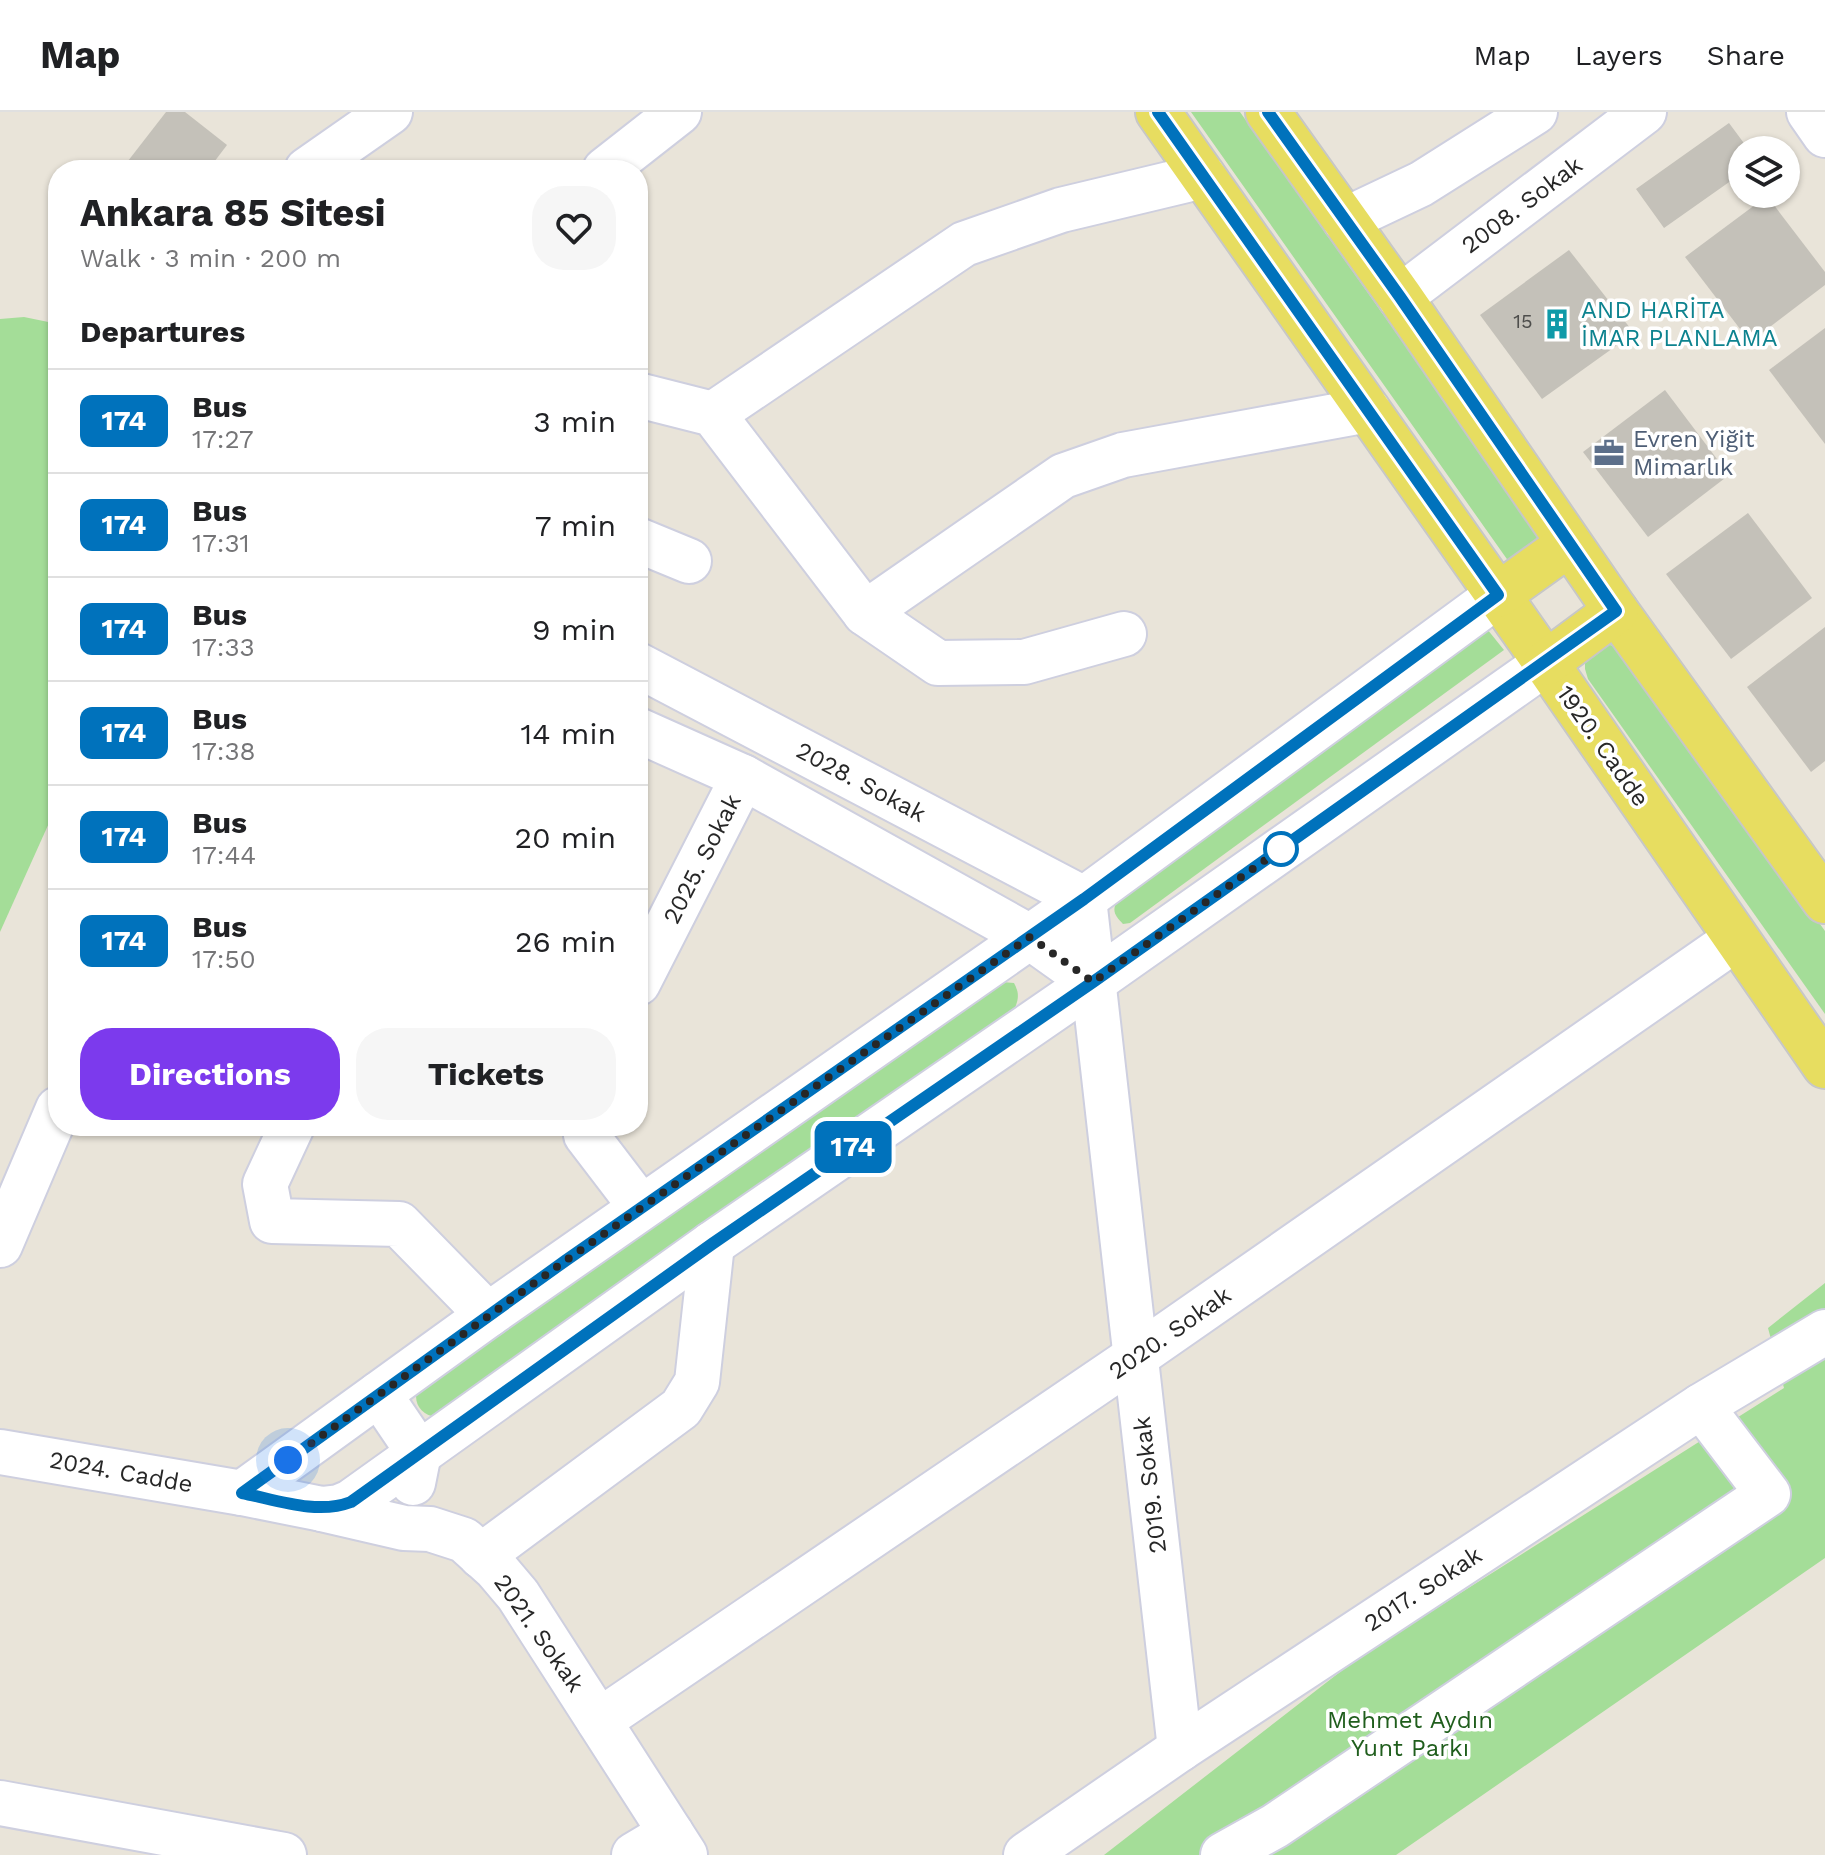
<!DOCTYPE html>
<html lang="en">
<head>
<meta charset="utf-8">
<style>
	:root { --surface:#fff; --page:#f6f6f6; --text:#202124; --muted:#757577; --line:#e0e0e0; --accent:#7c3aed }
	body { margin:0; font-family:"Work Sans",sans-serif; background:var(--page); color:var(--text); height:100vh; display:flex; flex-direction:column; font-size:30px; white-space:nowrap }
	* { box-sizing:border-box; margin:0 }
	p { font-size:26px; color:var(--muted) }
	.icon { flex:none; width:44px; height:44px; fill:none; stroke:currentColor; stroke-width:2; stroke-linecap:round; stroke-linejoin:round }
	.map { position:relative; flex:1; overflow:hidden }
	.drawer { position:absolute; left:48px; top:48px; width:600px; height:976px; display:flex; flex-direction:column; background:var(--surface); border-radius:32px; box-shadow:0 2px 6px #0004 }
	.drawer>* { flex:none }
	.badge { padding:0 16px; border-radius:12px; font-size:28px; line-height:52px }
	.controls { position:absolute; left:1728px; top:24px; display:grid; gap:16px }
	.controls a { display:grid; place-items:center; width:72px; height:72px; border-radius:50%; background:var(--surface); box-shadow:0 2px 6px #0004; font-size:40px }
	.you { position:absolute; width:40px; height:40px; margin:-20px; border:6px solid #fff; border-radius:50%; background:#1a73e8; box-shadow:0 0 0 12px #1a73e833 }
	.map>.badge { position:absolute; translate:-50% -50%; box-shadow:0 0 0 4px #fff }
	h2 { padding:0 32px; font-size:30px; line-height:72px }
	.round { display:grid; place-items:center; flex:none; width:84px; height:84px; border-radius:32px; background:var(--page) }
	.summary { display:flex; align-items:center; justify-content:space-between; height:136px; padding:0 32px }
	h1 { font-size:38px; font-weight:700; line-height:60px }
	.action { display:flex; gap:16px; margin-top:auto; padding:16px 32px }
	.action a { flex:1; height:92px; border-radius:32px; background:var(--accent); color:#fff; font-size:32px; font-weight:700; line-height:92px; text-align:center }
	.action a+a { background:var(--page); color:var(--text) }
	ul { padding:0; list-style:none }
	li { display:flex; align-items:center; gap:24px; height:104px; padding:0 32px; border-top:2px solid var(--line) }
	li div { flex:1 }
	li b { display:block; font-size:30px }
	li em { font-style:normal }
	li .badge { min-width:88px; font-weight:700; text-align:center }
	header { display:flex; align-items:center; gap:48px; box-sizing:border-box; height:112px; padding:0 40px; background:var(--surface); border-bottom:2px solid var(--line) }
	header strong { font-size:38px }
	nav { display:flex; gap:44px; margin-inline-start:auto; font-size:28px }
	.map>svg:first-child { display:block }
	.green { fill:#a4dd98 }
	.building { fill:#c4c1b9 }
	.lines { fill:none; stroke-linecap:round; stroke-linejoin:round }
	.minor-casing { stroke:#cecfdf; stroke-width:48 }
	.major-casing { stroke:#c7c7c7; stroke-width:48 }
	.minor { stroke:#fff; stroke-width:44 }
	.major { stroke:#e7dd60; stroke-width:44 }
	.line-casing { stroke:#fff; stroke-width:18 }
	.line { stroke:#0072bc; stroke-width:12 }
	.walk { stroke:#272727; stroke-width:8; stroke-dasharray:0 14.4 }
	.stop-dot { fill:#fff; stroke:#0072bc; stroke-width:4 }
	.labels { text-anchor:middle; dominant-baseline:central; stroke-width:7; stroke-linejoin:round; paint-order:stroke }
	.number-label { font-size:20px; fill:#4e4e4c }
	.street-label { font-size:24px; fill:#272727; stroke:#fff }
	.culture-label { font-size:24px; fill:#0d838f; stroke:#fff; text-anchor:start }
	.service-label { font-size:24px; fill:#4e5e75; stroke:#fff; text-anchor:start }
	.park-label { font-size:24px; fill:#205e1d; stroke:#fff }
</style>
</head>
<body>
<header>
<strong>Map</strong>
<nav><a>Map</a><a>Layers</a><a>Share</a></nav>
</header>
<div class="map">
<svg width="1825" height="1743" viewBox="0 0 1825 1743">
	<rect width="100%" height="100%" fill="#e9e4d9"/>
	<g class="green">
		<path d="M 1191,0 L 1240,0 L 1535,417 L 1540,424 L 1540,434 L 1509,450 Z"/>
		<path d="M 24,205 L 58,212 L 58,691 L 0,820 L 0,207 Z"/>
		<path d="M 1487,517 L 1504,538 L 1130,811 L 1123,812 C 1116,805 1112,800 1116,791 Z"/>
		<path d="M 1606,532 L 1617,535 L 1625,542 L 1825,819 L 1825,902 L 1588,567 L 1585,557 L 1585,547 Z"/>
		<path d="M 1002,870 L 1014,871 C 1019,880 1019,886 1015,896 L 437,1305 C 422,1304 413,1292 417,1278 Z"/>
		<path d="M 1825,1171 L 1825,1446 L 1396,1743 L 1104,1743 L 1358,1546 L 1784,1276 L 1768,1216 Z"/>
	</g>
	<g class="building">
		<path d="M 166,0 L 185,0 L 227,33 L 208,58 L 121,58 Z"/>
		<path d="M 1729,11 L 1749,38 L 1742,38 L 1742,61 L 1664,116 L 1636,77 Z"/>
		<path d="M 1767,84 L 1825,160 L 1825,173 L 1750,230 L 1685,145 Z"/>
		<path d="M 1569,138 L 1634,221 L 1542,287 L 1480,203 Z"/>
		<path d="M 1825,216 L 1825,332 L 1769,258 Z"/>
		<path d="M 1665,278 L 1729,363 L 1648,425 L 1583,340 Z"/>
		<path d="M 1748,401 L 1812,486 L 1731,547 L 1666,462 Z"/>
		<path d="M 1825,515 L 1825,649 L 1811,660 L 1747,575 Z"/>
	</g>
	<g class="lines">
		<g class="minor-casing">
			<g id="minor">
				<path d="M 1809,0 L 1825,23"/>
				<path d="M 307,58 L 390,0"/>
				<path d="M 605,58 L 679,0"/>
				<path d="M 1345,108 L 1421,72 L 1535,0"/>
				<path d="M 1400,185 L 1644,0"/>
				<path d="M 638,283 L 713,302 L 865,501 L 938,551 L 1024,550 L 1124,522"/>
				<path d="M 713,302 L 964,132 L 1061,98 L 1203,64"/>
				<path d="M 638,428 L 689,449"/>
				<path d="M 865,501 L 1063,364 L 1123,343 L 1368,298"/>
				<path d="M 638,553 L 1084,787 L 1180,1637"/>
				<path d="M 638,618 L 743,665 L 1030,825 L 1093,870"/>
				<path d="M 638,871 L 743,665"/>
				<path d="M 292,1014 L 265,1072 L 272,1109 L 399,1112 L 488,1203"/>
				<path d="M 585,1014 L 586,1023 L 641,1095"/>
				<path d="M 0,1133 L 58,997"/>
				<path d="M 379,1282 L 419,1341 L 413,1371"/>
				<path d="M 0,1340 L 242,1381 L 322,1397 L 339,1395 L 351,1390 L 712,1132 L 1093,870 L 1546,551"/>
				<path d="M 242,1381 L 488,1203 L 1084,787 L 1498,483"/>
				<path d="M 322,1397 L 404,1416 L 430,1417 L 464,1428 L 496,1457 L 518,1483 L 685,1743"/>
				<path d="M 481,1444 L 681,1296 L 697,1270 L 712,1132"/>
				<path d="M 599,1609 L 1135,1245 L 1736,827"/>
				<path d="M 0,1691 L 284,1743"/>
				<path d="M 634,1743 L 671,1721"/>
				<path d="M 1026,1743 L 1180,1637 L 1701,1294 L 1825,1220"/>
				<path d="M 1223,1743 L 1275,1714 L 1768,1382 L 1701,1294"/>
			</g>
		</g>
		<g class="major-casing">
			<g id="major">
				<path d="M 1158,0 L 1546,551 L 1825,954"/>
				<path d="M 1268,0 L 1400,185 L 1616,499 L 1825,789"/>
				<path d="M 1498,483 L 1569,432"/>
				<path d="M 1546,551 L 1616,499"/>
			</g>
		</g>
		<use href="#minor" class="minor"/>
		<use href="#major" class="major"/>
	</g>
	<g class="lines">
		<g class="line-casing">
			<path id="line" d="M 1158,0 L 1498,483 L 1084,787 L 565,1149 L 242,1381 C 277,1388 317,1403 351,1390 L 712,1132 L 1093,870 L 1616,499 L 1400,185 L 1268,0"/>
		</g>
		<use href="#line" class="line"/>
		<path class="walk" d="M 288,1348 L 565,1149 L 1030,825 L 1093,870 L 1281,737"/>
	</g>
	<defs>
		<g id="building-bare" transform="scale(2.4)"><path d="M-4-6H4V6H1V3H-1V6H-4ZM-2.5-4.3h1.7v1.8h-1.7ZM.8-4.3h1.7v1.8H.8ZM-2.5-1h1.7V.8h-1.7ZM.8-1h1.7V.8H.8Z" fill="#0f9aa8" stroke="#fff" stroke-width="2.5" paint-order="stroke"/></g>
		<g id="office-bare" transform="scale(2.4)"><path d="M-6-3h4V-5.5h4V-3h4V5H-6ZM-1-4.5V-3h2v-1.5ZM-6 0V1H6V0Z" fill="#5c6f8a" stroke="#fff" stroke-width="2.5" paint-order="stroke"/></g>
	</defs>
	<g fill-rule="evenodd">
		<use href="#building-bare" x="1557" y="212"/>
		<use href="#office-bare" x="1609" y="341"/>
	</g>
	<circle class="stop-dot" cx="1281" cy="737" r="16"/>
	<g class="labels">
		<g class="number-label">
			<text x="1523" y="209">15</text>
		</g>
		<g class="street-label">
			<text transform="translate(1522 93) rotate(-37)">2008. Sokak</text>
			<text transform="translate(1603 634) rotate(55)">1920. Cadde</text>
			<text transform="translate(861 670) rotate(28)">2028. Sokak</text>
			<text transform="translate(702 747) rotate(-63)">2025. Sokak</text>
			<text transform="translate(1170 1221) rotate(-35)">2020. Sokak</text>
			<text transform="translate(121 1360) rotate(10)">2024. Cadde</text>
			<text transform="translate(1150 1373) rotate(-97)">2019. Sokak</text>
			<text transform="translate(1423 1477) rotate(-33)">2017. Sokak</text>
			<text transform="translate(539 1521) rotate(55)">2021. Sokak</text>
		</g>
		<g class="culture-label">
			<text x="1581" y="198">AND HARİTA<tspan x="1581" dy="28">İMAR PLANLAMA</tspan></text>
		</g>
		<g class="service-label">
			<text x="1633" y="327">Evren Yiğit<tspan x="1633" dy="28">Mimarlık</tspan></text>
		</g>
		<g class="park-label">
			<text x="1410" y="1608">Mehmet Aydın<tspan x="1410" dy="28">Yunt Parkı</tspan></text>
		</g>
	</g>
</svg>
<div class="controls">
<a><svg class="icon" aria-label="layers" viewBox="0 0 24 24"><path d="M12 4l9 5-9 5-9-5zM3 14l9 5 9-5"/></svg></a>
</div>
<div class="you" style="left:288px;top:1348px"></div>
<b class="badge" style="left:853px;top:1035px;background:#0072bc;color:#fff">174</b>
<section class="drawer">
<div class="summary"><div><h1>Ankara 85 Sitesi</h1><p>Walk · 3 min · 200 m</p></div><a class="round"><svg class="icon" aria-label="heart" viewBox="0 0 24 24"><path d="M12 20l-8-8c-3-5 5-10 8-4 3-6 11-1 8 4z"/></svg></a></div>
<h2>Departures</h2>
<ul>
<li><span class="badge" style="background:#0072bc;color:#fff">174</span><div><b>Bus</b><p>17:27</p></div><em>3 min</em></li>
<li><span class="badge" style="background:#0072bc;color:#fff">174</span><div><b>Bus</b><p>17:31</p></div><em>7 min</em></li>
<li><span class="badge" style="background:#0072bc;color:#fff">174</span><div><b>Bus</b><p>17:33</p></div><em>9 min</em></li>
<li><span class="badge" style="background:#0072bc;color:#fff">174</span><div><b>Bus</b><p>17:38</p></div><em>14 min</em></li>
<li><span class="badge" style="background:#0072bc;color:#fff">174</span><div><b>Bus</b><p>17:44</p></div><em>20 min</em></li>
<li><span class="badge" style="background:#0072bc;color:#fff">174</span><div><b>Bus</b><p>17:50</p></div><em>26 min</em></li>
</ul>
<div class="action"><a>Directions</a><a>Tickets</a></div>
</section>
</div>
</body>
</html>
